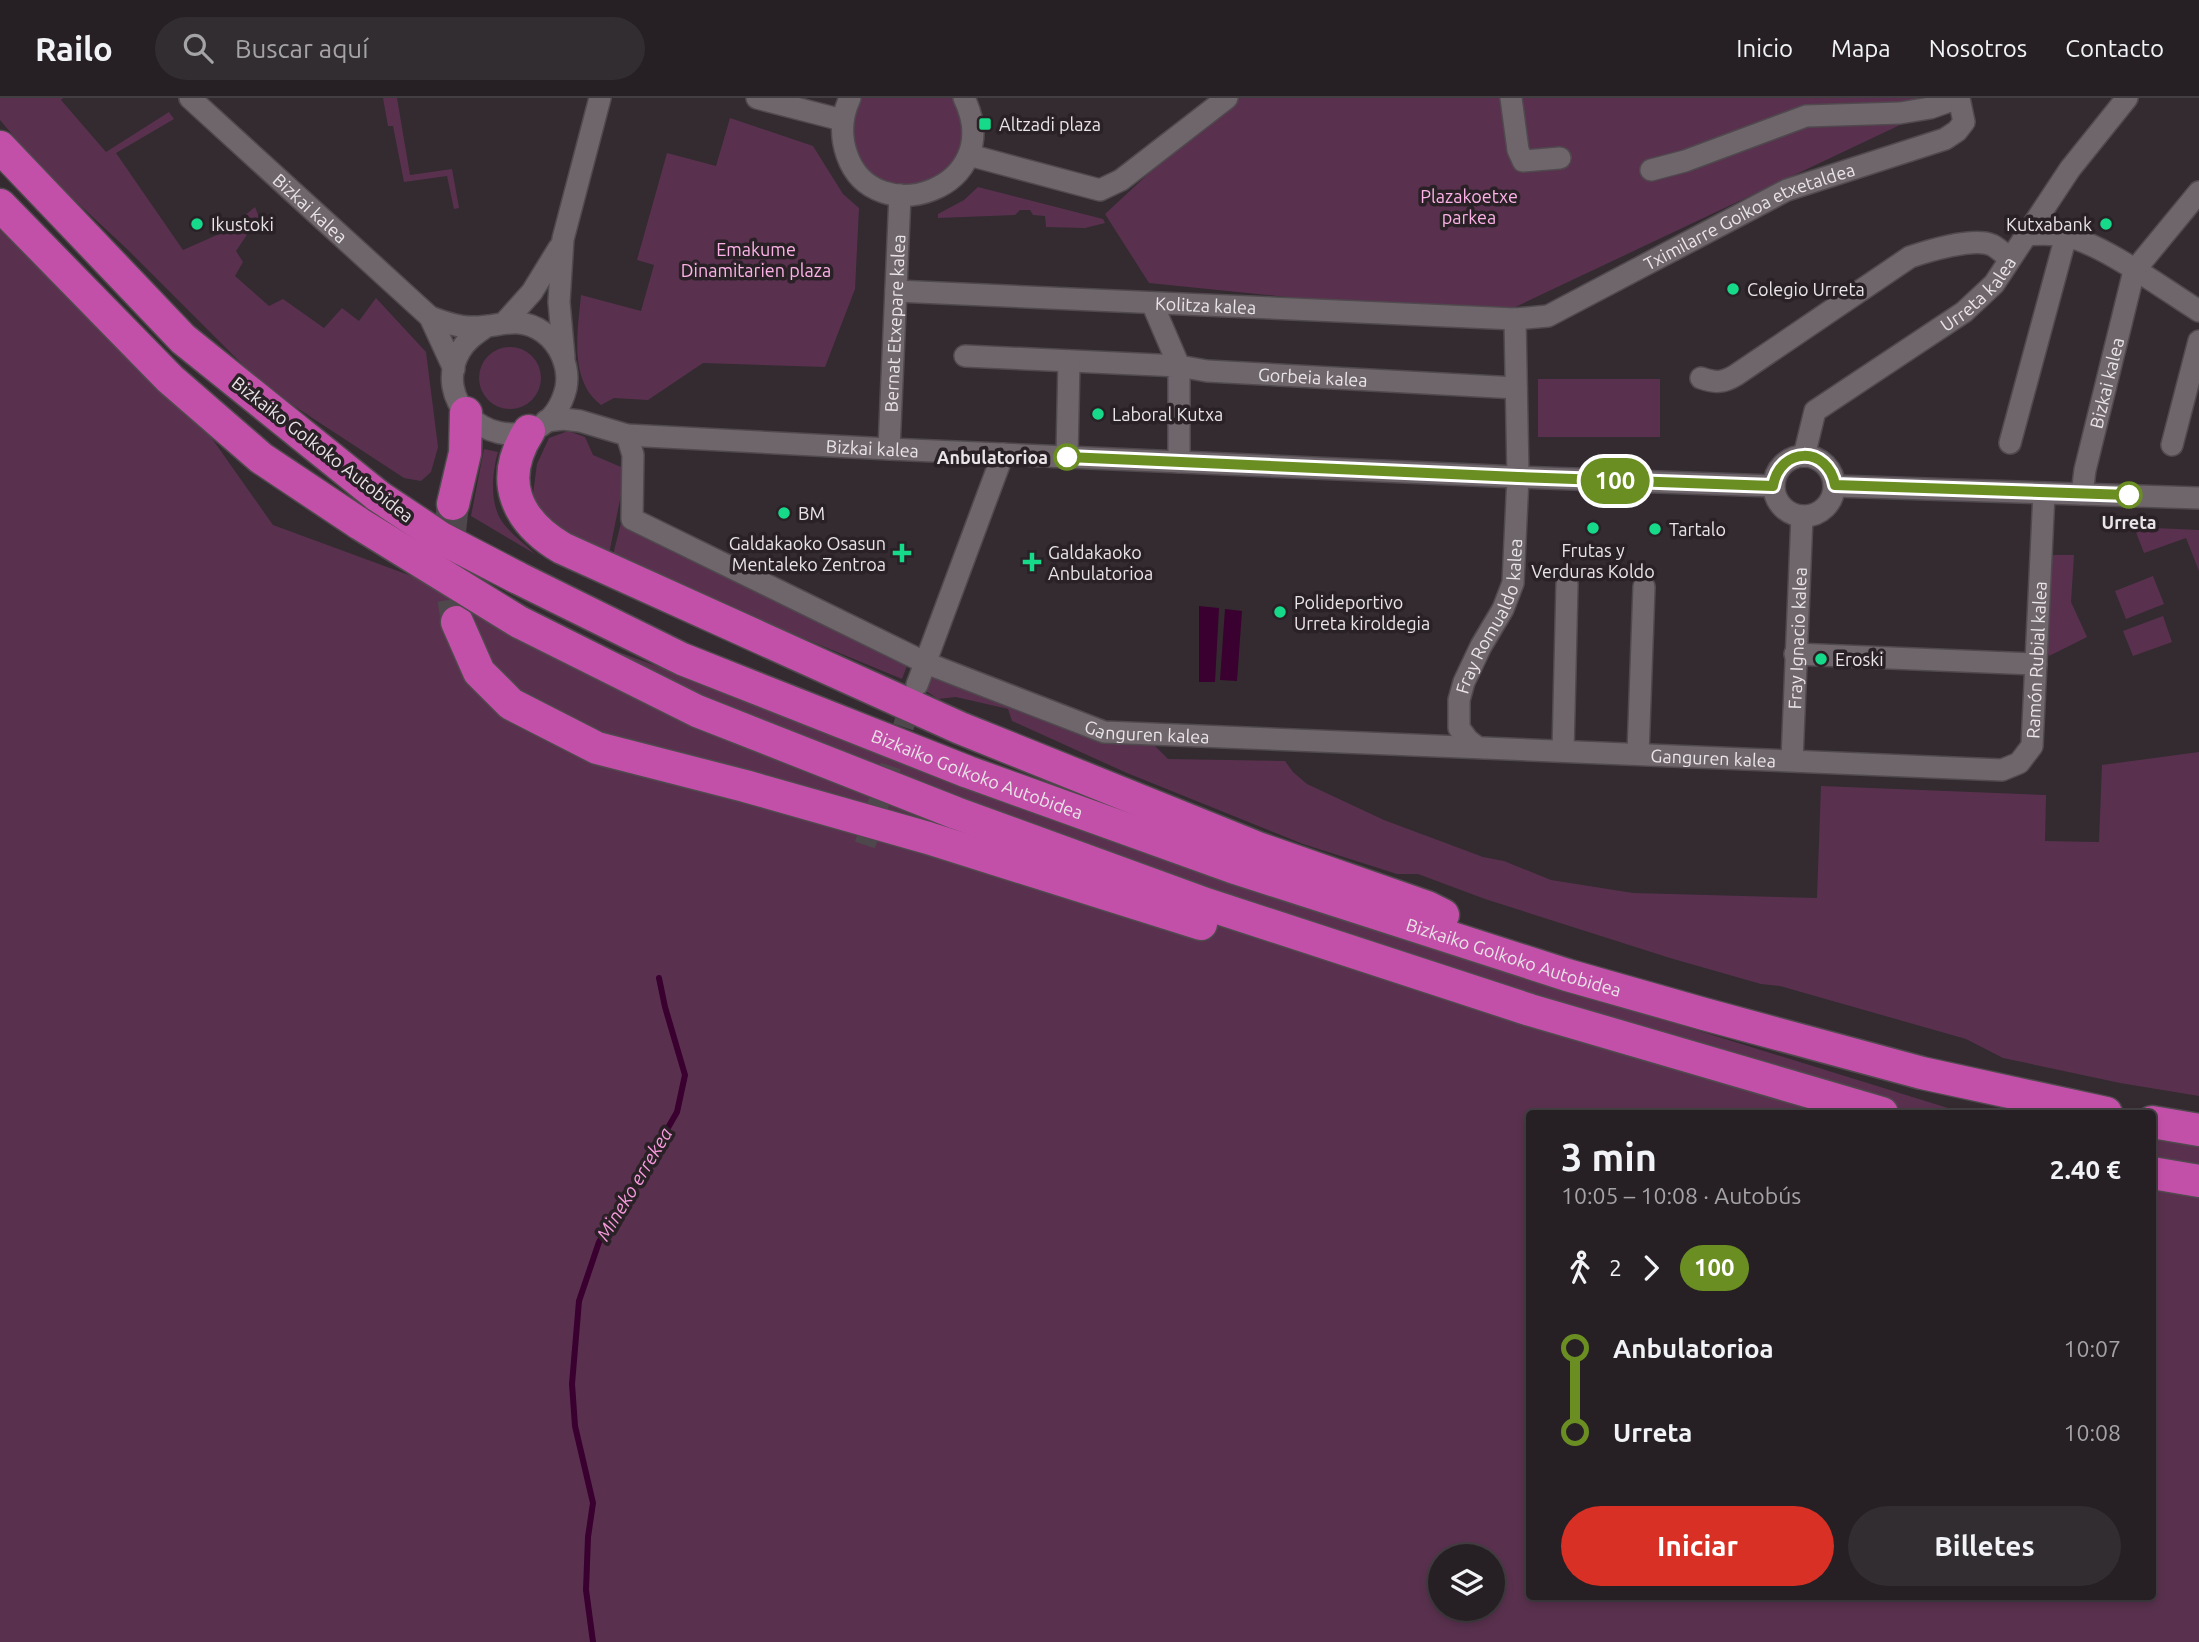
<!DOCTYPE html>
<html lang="es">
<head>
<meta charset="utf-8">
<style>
	:root { --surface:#262024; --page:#322d31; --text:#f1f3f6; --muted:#a4a3a6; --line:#423e41; --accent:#d93025 }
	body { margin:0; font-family:Ubuntu,sans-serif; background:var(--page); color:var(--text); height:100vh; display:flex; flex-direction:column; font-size:26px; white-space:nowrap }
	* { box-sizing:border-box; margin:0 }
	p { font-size:23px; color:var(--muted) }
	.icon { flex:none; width:38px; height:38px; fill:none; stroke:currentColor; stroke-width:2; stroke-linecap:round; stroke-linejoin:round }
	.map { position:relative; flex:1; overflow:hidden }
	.panel { position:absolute; left:1526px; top:1012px; width:630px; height:490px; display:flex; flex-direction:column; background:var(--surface); border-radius:7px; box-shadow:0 4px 10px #0003,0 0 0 2px var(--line) }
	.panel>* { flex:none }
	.badge { padding:0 14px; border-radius:23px; font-size:24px; line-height:46px }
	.fabs { position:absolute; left:1428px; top:1446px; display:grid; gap:14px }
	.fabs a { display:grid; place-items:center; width:77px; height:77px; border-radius:50%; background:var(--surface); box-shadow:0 4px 10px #0003,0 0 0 2px var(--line); font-size:35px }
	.map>.badge { position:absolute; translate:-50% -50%; box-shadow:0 0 0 4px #fff }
	.legs { display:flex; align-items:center; gap:10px; height:77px; padding:0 35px; font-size:23px }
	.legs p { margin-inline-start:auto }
	.headline { display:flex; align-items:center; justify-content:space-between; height:119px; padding:0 35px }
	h1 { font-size:38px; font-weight:700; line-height:52px }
	.action { display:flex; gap:14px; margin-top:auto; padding:14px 35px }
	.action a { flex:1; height:80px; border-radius:42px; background:var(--accent); color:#fff; font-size:28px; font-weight:700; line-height:80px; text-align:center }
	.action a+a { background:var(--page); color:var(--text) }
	ul { padding:0 35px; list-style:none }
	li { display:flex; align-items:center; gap:24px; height:84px; font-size:26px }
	li i { display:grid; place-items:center; width:10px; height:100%; margin:0 9px; background:currentColor }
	li i::after { content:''; width:18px; height:18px; margin:-9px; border:5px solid; border-radius:50%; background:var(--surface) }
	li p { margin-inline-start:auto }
	li:first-child i { background:linear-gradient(#0000 50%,currentColor 0) }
	li:last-child i { background:linear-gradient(currentColor 50%,#0000 0) }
	header { display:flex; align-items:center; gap:42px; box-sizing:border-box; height:98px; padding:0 35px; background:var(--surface); border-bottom:2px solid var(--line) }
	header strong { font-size:33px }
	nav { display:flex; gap:38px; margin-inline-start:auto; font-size:24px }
	.search { width:490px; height:63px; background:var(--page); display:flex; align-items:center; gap:18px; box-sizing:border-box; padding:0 24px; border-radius:38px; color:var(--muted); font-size:26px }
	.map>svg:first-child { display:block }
	.green { fill:#59314e; fill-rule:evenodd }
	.water { fill:#3a002f }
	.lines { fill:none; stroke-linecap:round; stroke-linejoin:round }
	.stream { stroke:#3a002f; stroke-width:6 }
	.minor-tunnel { stroke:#4e474c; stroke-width:21; stroke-dasharray:21 10; stroke-linecap:butt }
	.highway-tunnel { stroke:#4e474c; stroke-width:32; stroke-dasharray:32 16; stroke-linecap:butt }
	.minor-casing { stroke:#50494e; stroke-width:24 }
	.highway-casing { stroke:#50494e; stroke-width:35 }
	.minor { stroke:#6f666c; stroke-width:21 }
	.highway { stroke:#c350a8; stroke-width:32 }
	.highway-bridge-casing { stroke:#50494e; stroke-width:35; stroke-linecap:butt }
	.highway-bridge { stroke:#c350a8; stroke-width:32 }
	.line-1-casing { stroke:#fff; stroke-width:16 }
	.line-1 { stroke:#6b8e23; stroke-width:10 }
	.poi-dot { fill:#16d989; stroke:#292126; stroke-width:2.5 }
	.stop-1-dot { fill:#fff; stroke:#6b8e23; stroke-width:3.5 }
	.labels { text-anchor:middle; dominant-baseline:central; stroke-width:7; stroke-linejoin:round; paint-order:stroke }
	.poi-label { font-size:18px; fill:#e9e4e8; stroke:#292126; text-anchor:start }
	.park-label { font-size:18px; fill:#feb3e8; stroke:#292126 }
	.street-label { font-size:18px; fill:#e9e4e8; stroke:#292126 }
	.stop-label { font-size:18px; font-weight:bold; fill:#e9e4e8; stroke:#292126; text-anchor:end }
	.water-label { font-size:19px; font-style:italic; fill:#f79add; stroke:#292126 }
</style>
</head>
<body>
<header>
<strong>Railo</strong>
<div class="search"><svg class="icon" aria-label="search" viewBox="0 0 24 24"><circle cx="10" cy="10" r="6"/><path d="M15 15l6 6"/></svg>Buscar aquí</div>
<nav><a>Inicio</a><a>Mapa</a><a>Nosotros</a><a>Contacto</a></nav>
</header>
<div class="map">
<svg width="2199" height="1544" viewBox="0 0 2199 1544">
	<rect width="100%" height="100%" fill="#332b30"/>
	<g class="green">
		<path d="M 0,0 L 63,0 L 61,2 L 106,54 L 169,14 L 174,21 L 116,55 L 183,152 L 226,133 L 255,109 L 259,119 L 236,153 L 243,164 L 235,178 L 269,208 L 283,201 L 324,230 L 342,210 L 359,223 L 376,200 L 426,254 L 438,349 L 431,374 L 421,383 L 404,380 L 265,289 L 126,150 L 42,72 L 0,22 Z"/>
		<path d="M 383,0 L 397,0 L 410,77 L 452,71 L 459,110 L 454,111 L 447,78 L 404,84 L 393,28 L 388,28 Z"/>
		<path d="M 862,0 L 954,0 L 959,6 L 964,45 L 943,78 C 932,81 918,89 906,90 C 898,90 887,86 880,82 C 850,64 845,29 862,0 Z"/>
		<path d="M 1230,0 L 1957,0 L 1492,220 L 1149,185 L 1105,116 Z"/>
		<path d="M 730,20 L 813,48 L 843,96 L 859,110 L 855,191 L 825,269 L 703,265 L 648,302 L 614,300 L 601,307 C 568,282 578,232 581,197 L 641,213 L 654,167 L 637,162 L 667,55 L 716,68 Z"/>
		<path d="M 978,89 L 1103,121 L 1105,125 L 1085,130 L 1046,129 L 1045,118 L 1033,117 L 1030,112 L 1020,112 L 1015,117 L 938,120 L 938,116 L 964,102 Z"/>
		<path d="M 0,104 L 170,281 L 273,427 L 1377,833 L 1964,1015 L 1530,1015 L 1530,1498 L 2152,1498 L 2153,1028 L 2199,1031 L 2199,1544 L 0,1544 ZM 1440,1458 L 1493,1458 L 1493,1510 L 1440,1510 Z"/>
		<circle cx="510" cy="280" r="31"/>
		<rect x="1538" y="281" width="122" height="58"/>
		<path d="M 568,333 L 585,339 L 593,357 L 621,369 L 621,377 L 624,382 L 609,456 L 547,425 L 533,396 L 537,366 L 549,340 Z"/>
		<path d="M 484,351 L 498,354 C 492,375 489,406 503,425 C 511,436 525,446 535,456 L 471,418 Z"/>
		<path d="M 622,421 L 914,549 L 902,581 L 612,461 Z"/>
		<path d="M 2134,429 L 2199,432 L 2199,473 L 2186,440 L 2144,455 Z"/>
		<path d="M 2049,457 L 2074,457 L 2071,504 L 2087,539 L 2049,558 L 2043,542 Z"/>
		<path d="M 2153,478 L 2164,506 L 2126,521 L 2115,493 Z"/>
		<path d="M 2163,518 L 2172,544 L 2133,558 L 2123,533 Z"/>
		<path d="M 926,565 L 1142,635 L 1168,661 L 1285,663 L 1293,674 L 1307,686 L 1384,722 L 1483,759 L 1504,763 L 1551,782 L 1633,795 L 1817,800 L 1821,688 L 2046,697 L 2045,743 L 2099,744 L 2102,667 L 2199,654 L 2199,998 L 2120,985 L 2003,960 L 1966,941 L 1780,888 L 1761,886 L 1670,860 L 1485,801 L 1418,776 L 1397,776 L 1303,746 L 1127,675 L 1012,623 L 1008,611 L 956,599 L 938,601 L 917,587 Z"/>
	</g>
	<g class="water">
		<path d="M 1199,508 L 1219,510 L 1215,584 L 1199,584 Z"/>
		<path d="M 1225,511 L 1242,513 L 1237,583 L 1220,582 Z"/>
	</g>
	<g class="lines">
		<path class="stream" d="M 593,1544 L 586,1492 L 588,1439 L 593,1405 L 575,1328 L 572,1286 L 579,1203 L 599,1144 L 637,1084 L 677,1014 L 685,977 L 665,909 L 659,880"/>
		<path class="minor-tunnel" d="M 865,747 L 914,596"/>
		<path class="highway-tunnel" d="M 453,406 L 447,461 L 457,524"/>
		<g class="minor-casing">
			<g id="minor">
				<path id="s1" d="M 190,0 L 430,219 L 454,271"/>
				<path d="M 757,0 L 842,22"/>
				<path d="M 850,0 C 841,19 840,37 847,57 C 874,135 1008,91 964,0"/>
				<path d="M 1511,0 L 1518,52 L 1523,63 L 1560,60"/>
				<path d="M 969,57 L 1100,92 L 1121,82 L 1227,0"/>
				<path d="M 1651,72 L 1685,63 L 1806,18 L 1900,15 L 1930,10 L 1958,0"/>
				<path d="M 2025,137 C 2038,136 2051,135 2064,138 C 2101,144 2165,192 2199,213"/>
				<path id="s2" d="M 896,193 L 1515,221 L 1548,218 L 1787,92 L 1945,41 L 1957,33 L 1964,24 L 1959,0"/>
				<path id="s3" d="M 1152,205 L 1179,268 L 1207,273 L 1516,290"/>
				<path d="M 430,219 C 443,224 457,229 471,229 C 498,230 518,216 543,234 C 560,246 570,269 566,290 C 562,307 552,323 535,331 C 486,352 432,301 460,253 C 467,241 477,235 487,228"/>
				<path d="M 506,223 L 532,194 L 559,150"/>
				<path d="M 965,258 L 1179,268 L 1179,364"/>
				<path d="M 564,259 L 559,204 L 563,141 L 600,0"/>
				<path d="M 1701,280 C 1715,285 1723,285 1736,277 L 1910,159 C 1928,153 1974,139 1992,147 C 1998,150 2004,156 2009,160"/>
				<path id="s4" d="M 546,323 L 563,321 L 580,323 L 627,337 L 889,351 L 1518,379 L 1773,388"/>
				<path id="s5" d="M 627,337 L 633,357 L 632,421 L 926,565 L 1104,634 L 2002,672 L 2019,665 L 2032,648 L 2044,395"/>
				<path d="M 2010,345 L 2066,138"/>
				<path d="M 2172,347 L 2199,243"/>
				<path id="s6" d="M 889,351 L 900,97"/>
				<circle cx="1804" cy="388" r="30"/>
				<path id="s7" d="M 1804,358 L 1815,313 L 1964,214 L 1994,186 L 2070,71 L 2127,0"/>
				<path d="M 1067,359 L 1069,263"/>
				<path d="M 1835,388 L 2199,400"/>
				<path id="s8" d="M 2082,396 L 2085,372 L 2134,173 L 2199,94"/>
				<path d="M 1795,556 L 2036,566"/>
				<path d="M 917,587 L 1003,356"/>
				<path id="s9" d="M 1477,649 L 1468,642 L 1459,630 L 1459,602 L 1464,584 L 1481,548 L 1503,511 L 1513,485 L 1518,379 L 1515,221"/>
				<path d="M 1563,653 L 1567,486"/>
				<path d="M 1638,656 L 1644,489"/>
				<path id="s10" d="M 1792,662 L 1802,418"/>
			</g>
		</g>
		<g class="highway-casing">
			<g id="highway">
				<path d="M 0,49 L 183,241 L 378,398"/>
				<path d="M 0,107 L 170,281 L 261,360 L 360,426"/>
				<path d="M 529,333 C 498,381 515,422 562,450 L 960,630 L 1258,750 L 1427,809 L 1443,817"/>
				<path d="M 453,406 L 465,355 L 466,315"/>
				<path id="s11" d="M 516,479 L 682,561 L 968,674 L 1232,769 L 1567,877 L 1704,916 L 1922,975 L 2106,1015"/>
				<path d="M 457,524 L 479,574 L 511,606 L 597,650 L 745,688 L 928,740 L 1201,826"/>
				<path d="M 519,524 L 697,613 L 956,715 L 1206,806 L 1530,912 L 1882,1015"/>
				<path d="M 2152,1024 L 2199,1032"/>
				<path d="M 2152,1075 L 2199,1083"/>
			</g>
		</g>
		<use href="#minor" class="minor"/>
		<use href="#highway" class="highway"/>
		<g class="highway-bridge-casing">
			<g id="highway-bridge">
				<path d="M 378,398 L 441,440 L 516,479"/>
				<path d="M 360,426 L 519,524"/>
			</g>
		</g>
		<use href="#highway-bridge" class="highway-bridge"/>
	</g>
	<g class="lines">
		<g class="line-1-casing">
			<path id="line-1" d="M 1067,359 L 1518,379 L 1773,388 C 1780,348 1828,348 1835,387 L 2129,397"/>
		</g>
		<use href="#line-1" class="line-1"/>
	</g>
	<g class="poi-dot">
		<rect x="978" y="19" width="14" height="14" rx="3.5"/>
		<circle cx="197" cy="126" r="7"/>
		<circle cx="2106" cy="126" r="7"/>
		<circle cx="1733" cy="191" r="7"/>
		<circle cx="1098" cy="316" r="7"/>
		<circle cx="784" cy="415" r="7"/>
		<circle cx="1593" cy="430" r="7"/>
		<circle cx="1655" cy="431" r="7"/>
		<path d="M898.5 444.5h7v7h7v7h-7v7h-7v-7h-7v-7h7z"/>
		<path d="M1028.5 453.5h7v7h7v7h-7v7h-7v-7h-7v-7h7z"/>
		<circle cx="1280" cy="514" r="7"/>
		<circle cx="1821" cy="561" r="7"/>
	</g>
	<g class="stop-1-dot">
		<circle cx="1067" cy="359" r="12"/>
		<circle cx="2129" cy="397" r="12"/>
	</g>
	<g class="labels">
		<g class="poi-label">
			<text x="999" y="26">Altzadi plaza</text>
			<text x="211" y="126">Ikustoki</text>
			<text x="2092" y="126" text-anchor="end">Kutxabank</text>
			<text x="1747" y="191">Colegio Urreta</text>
			<text x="1112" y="316">Laboral Kutxa</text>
			<text x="798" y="415">BM</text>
			<text x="1669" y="431">Tartalo</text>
			<text x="886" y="445" text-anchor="end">Galdakaoko Osasun<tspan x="886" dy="21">Mentaleko Zentroa</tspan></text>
			<text x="1593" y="452" text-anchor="middle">Frutas y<tspan x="1593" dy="21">Verduras Koldo</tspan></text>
			<text x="1048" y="454">Galdakaoko<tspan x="1048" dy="21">Anbulatorioa</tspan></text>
			<text x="1294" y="504">Polideportivo<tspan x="1294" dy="21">Urreta kiroldegia</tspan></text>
			<text x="1835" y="561">Eroski</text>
		</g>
		<g class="park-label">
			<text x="1469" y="98">Plazakoetxe<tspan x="1469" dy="21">parkea</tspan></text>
			<text x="756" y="151">Emakume<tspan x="756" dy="21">Dinamitarien plaza</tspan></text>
		</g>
		<g class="street-label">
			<text stroke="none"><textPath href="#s1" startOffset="163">Bizkai kalea</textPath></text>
			<text stroke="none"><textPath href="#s2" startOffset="878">Tximilarre Goikoa etxetaldea</textPath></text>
			<text stroke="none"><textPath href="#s7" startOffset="248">Urreta kalea</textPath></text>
			<text stroke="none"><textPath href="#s2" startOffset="310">Kolitza kalea</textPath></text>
			<text stroke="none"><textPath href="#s6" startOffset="126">Bernat Etxepare kalea</textPath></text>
			<text stroke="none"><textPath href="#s3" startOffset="203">Gorbeia kalea</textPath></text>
			<text stroke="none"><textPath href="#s8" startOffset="114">Bizkai kalea</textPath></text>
			<text stroke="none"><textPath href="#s4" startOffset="329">Bizkai kalea</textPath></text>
			<text transform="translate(323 351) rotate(38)">Bizkaiko Golkoko Autobidea</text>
			<text stroke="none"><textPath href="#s9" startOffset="145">Fray Romualdo kalea</textPath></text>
			<text stroke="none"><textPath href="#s10" startOffset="122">Fray Ignacio kalea</textPath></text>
			<text stroke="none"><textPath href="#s5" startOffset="1628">Ramón Rubial kalea</textPath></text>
			<text stroke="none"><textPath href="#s5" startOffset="646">Ganguren kalea</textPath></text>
			<text stroke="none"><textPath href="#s5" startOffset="1213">Ganguren kalea</textPath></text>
			<text stroke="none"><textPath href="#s11" startOffset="502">Bizkaiko Golkoko Autobidea</textPath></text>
			<text stroke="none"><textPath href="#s11" startOffset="1069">Bizkaiko Golkoko Autobidea</textPath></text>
		</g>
		<g class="stop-label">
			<text x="1048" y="359">Anbulatorioa</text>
			<text x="2129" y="424" text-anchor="middle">Urreta</text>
		</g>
		<g class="water-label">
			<text transform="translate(634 1086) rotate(-59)">Mineko errekea</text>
		</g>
	</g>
</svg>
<div class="fabs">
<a><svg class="icon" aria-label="layers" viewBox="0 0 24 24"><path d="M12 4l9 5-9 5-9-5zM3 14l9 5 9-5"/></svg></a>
</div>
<b class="badge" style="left:1615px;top:383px;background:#6b8e23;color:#fff">100</b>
<section class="panel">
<div class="headline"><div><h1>3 min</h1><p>10:05 – 10:08 · Autobús</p></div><b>2.40 €</b></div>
<div class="legs"><svg class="icon" aria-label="walk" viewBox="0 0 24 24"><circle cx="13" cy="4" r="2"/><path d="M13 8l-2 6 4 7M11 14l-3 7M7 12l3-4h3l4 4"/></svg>2<svg class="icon" aria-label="forward" viewBox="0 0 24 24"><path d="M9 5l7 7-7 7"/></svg><b class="badge" style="background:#6b8e23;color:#fff">100</b></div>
<ul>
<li><i style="color:#6b8e23"></i><b>Anbulatorioa</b><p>10:07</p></li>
<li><i style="color:#6b8e23"></i><b>Urreta</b><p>10:08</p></li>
</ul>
<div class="action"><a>Iniciar</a><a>Billetes</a></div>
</section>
</div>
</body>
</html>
